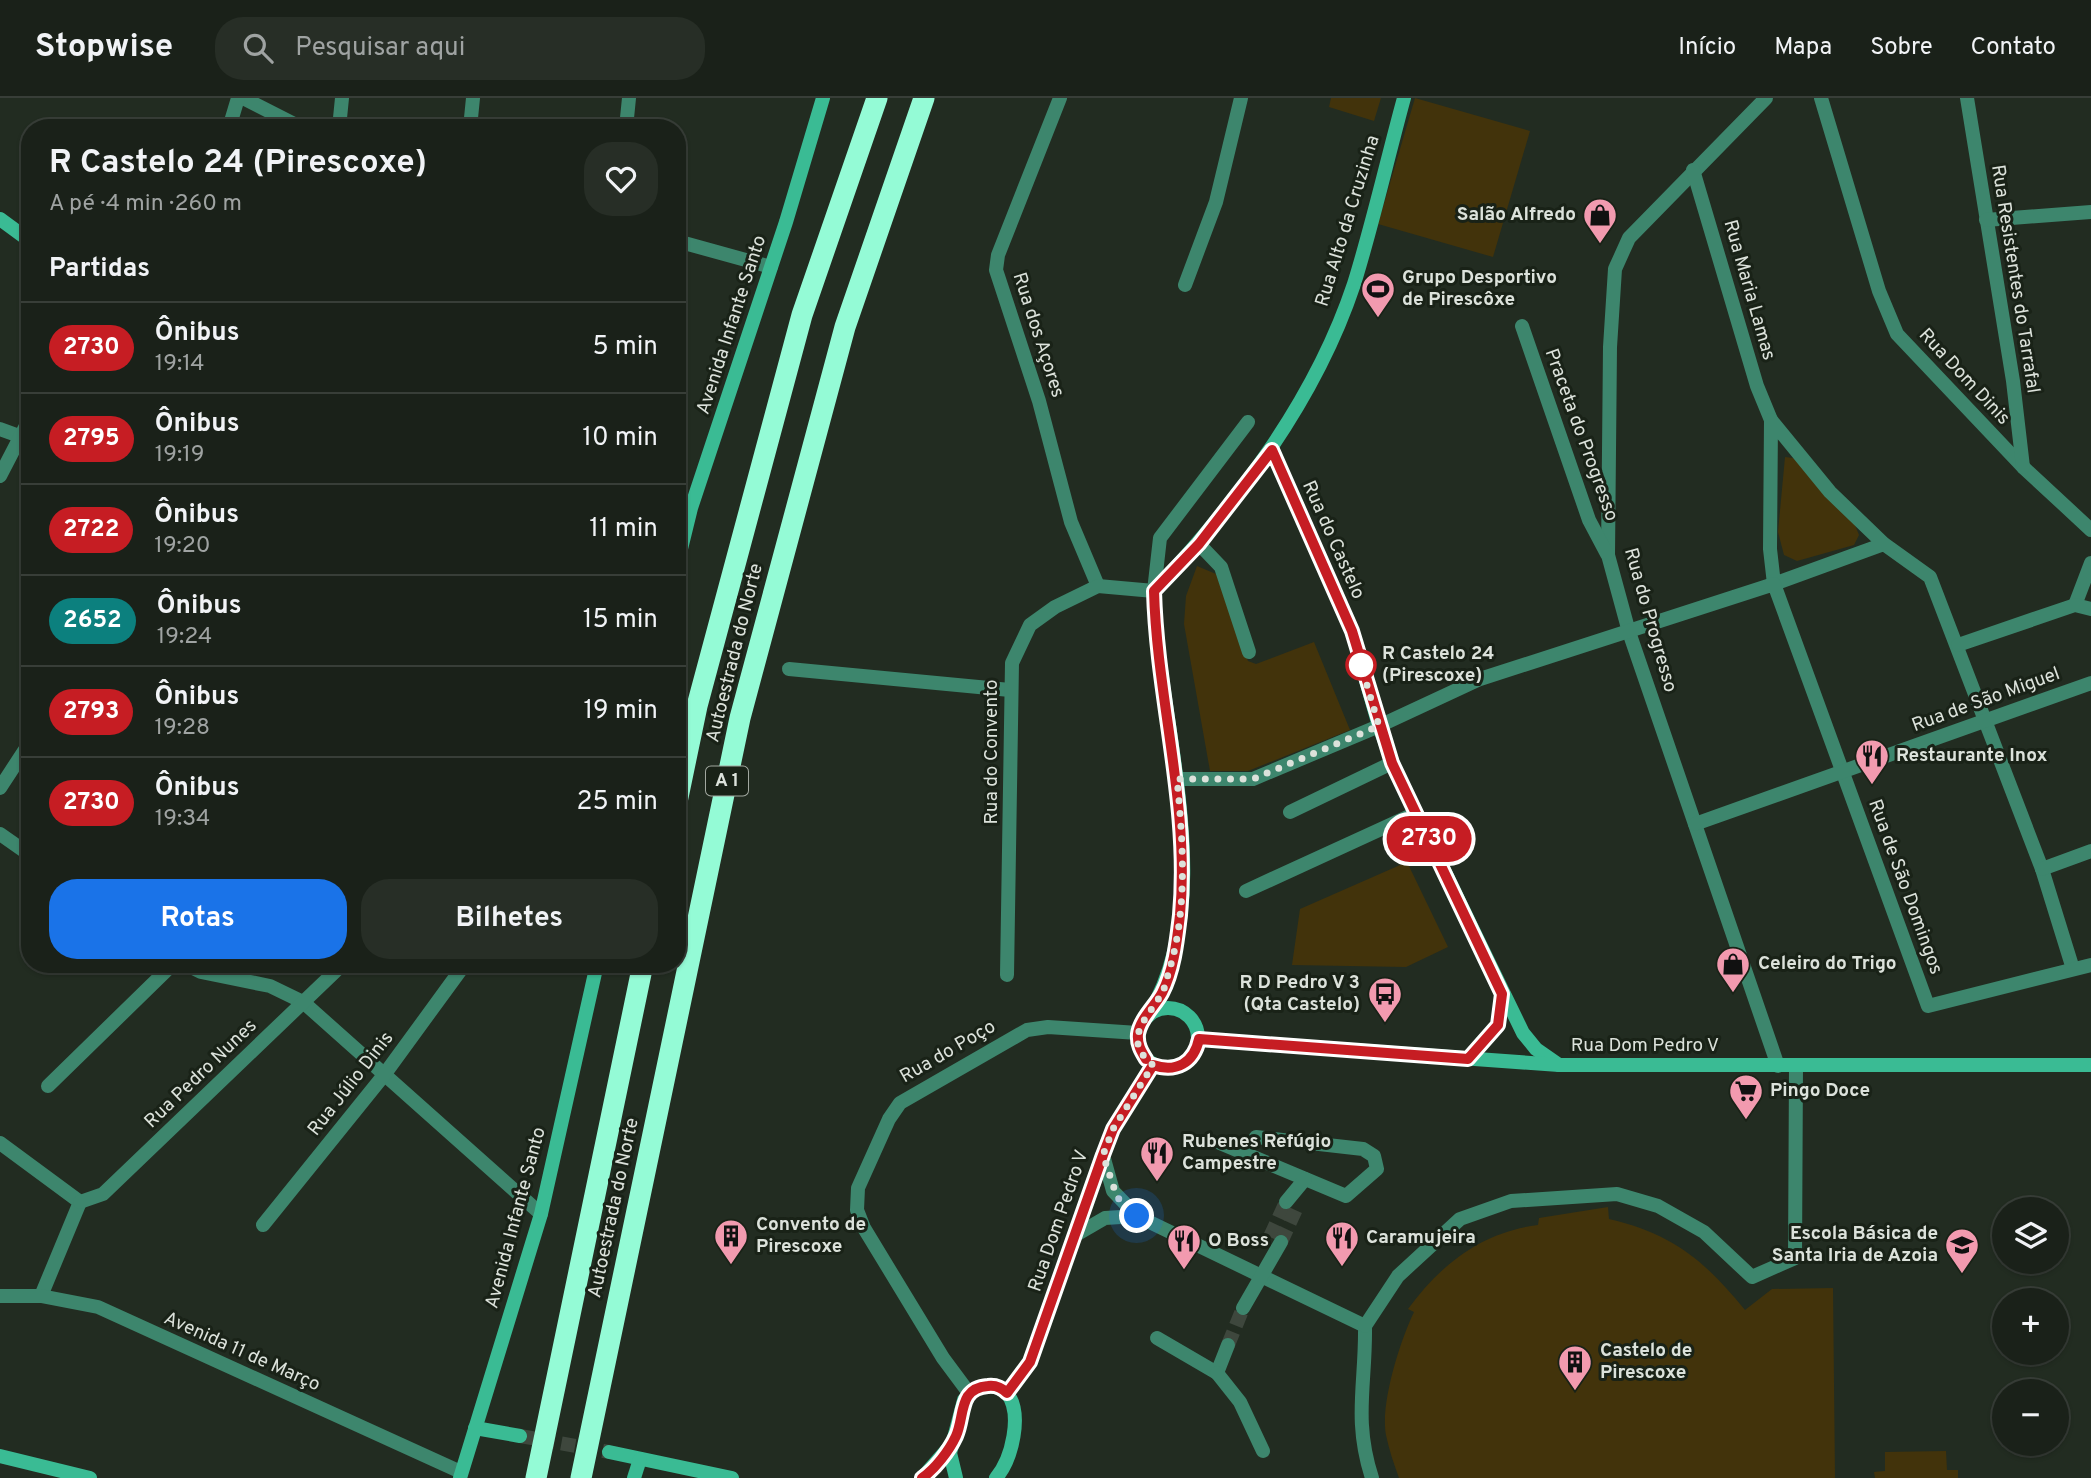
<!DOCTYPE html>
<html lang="pt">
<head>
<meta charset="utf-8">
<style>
	:root { --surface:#1a2119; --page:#272e26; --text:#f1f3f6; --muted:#9fa3a2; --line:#383e38; --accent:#1a73e8 }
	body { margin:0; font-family:Overpass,sans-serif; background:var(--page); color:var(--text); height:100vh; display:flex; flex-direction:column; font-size:26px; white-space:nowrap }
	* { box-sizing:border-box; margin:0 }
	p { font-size:23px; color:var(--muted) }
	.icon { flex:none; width:38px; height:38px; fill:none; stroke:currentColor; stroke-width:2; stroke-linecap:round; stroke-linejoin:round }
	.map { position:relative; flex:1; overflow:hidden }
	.panel { position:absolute; left:21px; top:21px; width:665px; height:854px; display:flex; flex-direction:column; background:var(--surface); border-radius:28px; box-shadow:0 2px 5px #0004,0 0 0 2px var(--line) }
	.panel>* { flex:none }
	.badge { padding:0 14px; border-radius:23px; font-size:24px; line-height:46px }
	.fabs { position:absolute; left:1992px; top:1099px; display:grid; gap:14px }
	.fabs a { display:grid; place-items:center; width:77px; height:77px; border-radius:50%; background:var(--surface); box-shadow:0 2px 5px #0004,0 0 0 2px var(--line); font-size:35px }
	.you { position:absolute; width:35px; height:35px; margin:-18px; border:5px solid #fff; border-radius:50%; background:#1a73e8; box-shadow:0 0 0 10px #1a73e833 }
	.map>.badge { position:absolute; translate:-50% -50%; box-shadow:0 0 0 4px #fff }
	h2 { padding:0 28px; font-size:26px; line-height:63px }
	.round { display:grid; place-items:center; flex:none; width:74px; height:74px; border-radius:28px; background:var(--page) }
	.summary { display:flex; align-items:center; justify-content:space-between; height:119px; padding:0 28px }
	h1 { font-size:33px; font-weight:700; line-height:52px }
	.action { display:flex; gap:14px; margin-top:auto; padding:14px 28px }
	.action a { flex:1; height:80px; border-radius:28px; background:var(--accent); color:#fff; font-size:28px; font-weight:700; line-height:80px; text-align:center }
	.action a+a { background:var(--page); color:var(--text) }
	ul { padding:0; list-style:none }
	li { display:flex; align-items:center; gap:21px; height:91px; padding:0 28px; border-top:2px solid var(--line) }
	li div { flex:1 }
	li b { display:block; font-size:26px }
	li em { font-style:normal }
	li .badge { min-width:77px; font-weight:700; text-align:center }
	header { display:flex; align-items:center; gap:42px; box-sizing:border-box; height:98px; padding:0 35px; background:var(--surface); border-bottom:2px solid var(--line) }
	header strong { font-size:33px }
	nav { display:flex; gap:38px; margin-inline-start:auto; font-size:24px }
	.search { width:490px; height:63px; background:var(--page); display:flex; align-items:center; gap:18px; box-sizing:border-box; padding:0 24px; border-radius:28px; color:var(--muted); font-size:26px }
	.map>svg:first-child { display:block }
	.green { fill:#42330b }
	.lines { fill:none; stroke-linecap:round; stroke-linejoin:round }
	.street-tunnel { stroke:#3e473d; stroke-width:14; stroke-dasharray:14 7; stroke-linecap:butt }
	.secondary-tunnel { stroke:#3e473d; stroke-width:14; stroke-dasharray:14 7; stroke-linecap:butt }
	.street { stroke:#3d866d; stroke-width:14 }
	.secondary { stroke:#3abb94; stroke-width:14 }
	.highway { stroke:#94fbd6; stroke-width:21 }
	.line-casing { stroke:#fff; stroke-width:16 }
	.line { stroke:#c61d23; stroke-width:10 }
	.walk { stroke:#dce2db; stroke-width:7; stroke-dasharray:0 12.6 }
	.stop-dot { fill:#fff; stroke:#c61d23; stroke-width:3.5 }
	.labels { text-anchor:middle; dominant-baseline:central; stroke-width:6; stroke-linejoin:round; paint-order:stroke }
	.shield { fill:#192217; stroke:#a2a8a0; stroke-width:2 }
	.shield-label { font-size:18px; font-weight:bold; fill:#dce2db }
	.poi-label { font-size:19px; font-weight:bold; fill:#dce2db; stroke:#192217; text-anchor:start }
	.street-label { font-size:19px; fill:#dce2db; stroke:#192217 }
	.stop-label { font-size:19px; font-weight:bold; fill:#dce2db; stroke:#192217; text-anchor:start }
</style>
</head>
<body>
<header>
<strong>Stopwise</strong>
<div class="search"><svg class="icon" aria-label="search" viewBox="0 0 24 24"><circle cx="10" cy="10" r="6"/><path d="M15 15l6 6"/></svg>Pesquisar aqui</div>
<nav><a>Início</a><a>Mapa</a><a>Sobre</a><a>Contato</a></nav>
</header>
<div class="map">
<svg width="2091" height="1380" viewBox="0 0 2091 1380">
	<rect width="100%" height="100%" fill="#222c21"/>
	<g class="green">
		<path d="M 1331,0 L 1381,0 L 1374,23 L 1329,9 Z"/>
		<path d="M 1415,0 L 1530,33 L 1493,159 L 1378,126 Z"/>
		<path d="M 1785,359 L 1793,360 L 1798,365 L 1855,427 L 1859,437 L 1854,447 L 1797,463 L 1784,457 L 1778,434 Z"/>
		<path d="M 1197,468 L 1216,476 L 1248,563 L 1256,566 L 1314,544 L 1350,632 L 1248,673 L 1210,673 L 1184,526 L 1186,498 Z"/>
		<path d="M 1407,764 L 1448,849 L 1406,869 L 1292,867 L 1300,811 Z"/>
		<path d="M 1608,1109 L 1609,1121 C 1673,1136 1704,1162 1745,1212 L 1772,1191 L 1833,1190 L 1835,1380 L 1399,1380 C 1394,1366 1389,1352 1386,1337 C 1380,1306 1400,1243 1414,1214 L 1408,1211 C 1441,1166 1482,1134 1538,1127 L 1539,1120 Z"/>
		<path d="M 1946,1353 L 1947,1372 L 1958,1372 L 1958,1380 L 1875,1380 L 1874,1374 L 1885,1373 L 1885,1354 Z"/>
	</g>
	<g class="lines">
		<g class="street-tunnel">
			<path d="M 1270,1139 L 1286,1104"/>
			<path d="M 1281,1144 L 1297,1109"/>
			<path d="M 1228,1247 L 1243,1210"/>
		</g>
		<path class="secondary-tunnel" d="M 520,1338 L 609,1354"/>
		<g class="street">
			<path d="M 243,0 L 302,30"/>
			<path d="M 1060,0 L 998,157 L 996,172 L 1039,303 L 1071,424 L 1098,488"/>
			<path d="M 1766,0 L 1629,140 L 1615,171 L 1610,249 L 1608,457 L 1629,534 L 1778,968"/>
			<path d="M 1821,0 L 1879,193 L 1897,236 L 2023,369 L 2091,432"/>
			<path d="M 1967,0 L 2013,283 L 2023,369"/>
			<path d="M 229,30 L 238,0"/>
			<path d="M 339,30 L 342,0"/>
			<path d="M 470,30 L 473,0"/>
			<path d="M 626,30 L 629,0"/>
			<path d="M 1693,72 L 1757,288 L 1771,322"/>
			<path d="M 1986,122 L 2091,114"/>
			<path d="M 677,143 L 771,169"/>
			<path d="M 1185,187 L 1216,104 L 1241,0"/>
			<path d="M 1522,228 L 1589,422 L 1607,456"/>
			<path d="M 0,331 L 22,339"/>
			<path d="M 0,378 L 30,320"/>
			<path d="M 1199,446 L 1221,469 L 1249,554"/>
			<path d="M 1884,446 L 1774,486 L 1770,451 L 1771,322 L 1830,394 L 1884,446 L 1930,479 L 2042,771 L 2073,871"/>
			<path d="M 2075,507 L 2091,465"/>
			<path d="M 1958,547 L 2075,507 L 2091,511"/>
			<path d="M 789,571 L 1010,592"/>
			<path d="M 1177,681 L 1253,681 L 1379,628 L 1480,581 L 1774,486 L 1928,908 L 2091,867"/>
			<path d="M 0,690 L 30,644"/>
			<path d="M 1290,714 L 1392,665"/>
			<path d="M 1695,726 L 2091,585"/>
			<path d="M 0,736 L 30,757"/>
			<path d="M 2042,771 L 2091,753"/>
			<path d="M 1246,793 L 1416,715"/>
			<path d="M 185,866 L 201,874 L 270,888 L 303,904 L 541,1116"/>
			<path d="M 1007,877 L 1012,565 L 1030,527 L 1055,509 L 1098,488 L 1154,493 L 1160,440 L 1248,324"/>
			<path d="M 48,988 L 173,866"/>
			<path d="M 0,1045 L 80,1104 L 41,1198"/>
			<path d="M 1220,1045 L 1346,1098 L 1377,1071 L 1374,1058 L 1363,1051 L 1256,1039"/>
			<path d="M 1103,1057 L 1113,1093 L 1137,1118 L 1365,1228 C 1366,1286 1353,1321 1372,1380"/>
			<path d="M 80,1104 L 103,1096 L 343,866"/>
			<path d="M 1286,1104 L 1305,1081"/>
			<path d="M 263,1127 L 384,977 L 465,866"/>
			<path d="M 1074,1138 L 1105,1120 L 1137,1118"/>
			<path d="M 0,1198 L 41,1198 L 98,1209 L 461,1374"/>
			<path d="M 1243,1210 L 1281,1144"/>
			<path d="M 1365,1228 L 1398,1178 L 1460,1121 L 1511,1103 L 1617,1096 L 1658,1108 L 1704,1134 L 1752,1179 L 1795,1160 L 1796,968"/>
			<path d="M 1157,1240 L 1217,1275 L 1228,1247"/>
			<path d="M 1217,1275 L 1240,1304 L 1263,1353"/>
			<path d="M 969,1295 L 943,1260 L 864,1130 L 857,1112 L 858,1090 L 889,1021 L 900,1005 L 1027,932 L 1048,929 L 1138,935"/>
		</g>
		<g class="secondary">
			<path d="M 0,121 L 30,143"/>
			<path d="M 1272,352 L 1352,533 L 1379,628 L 1395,671 L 1523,935 L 1536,951 L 1559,967"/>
			<path d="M 677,467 L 691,410 L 786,124 L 823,0"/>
			<circle cx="1168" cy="940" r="30"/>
			<path d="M 1148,918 C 1222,796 1157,626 1154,493 C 1238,404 1315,303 1354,186 C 1373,125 1387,62 1404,0"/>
			<path d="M 1199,941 L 1559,967 L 2091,967"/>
			<path d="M 1468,961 L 1498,927 L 1502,896"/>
			<path d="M 1007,1295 L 1030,1264 L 1103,1057 L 1113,1031 L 1153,967"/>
			<path d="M 475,1330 L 520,1338"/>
			<path d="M 609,1354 L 732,1380"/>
			<path d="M 0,1358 L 90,1380"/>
			<path d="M 460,1380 L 541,1116 L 597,866"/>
			<path d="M 634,1380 L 640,1361"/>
			<path d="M 922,1380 L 951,1347"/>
			<path d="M 956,1380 L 950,1355 L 964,1302 L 973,1292 L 984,1288 L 997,1289 L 1007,1295 C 1023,1316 1012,1361 996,1380"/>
		</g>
		<g class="highway">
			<path d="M 677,704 L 697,608 L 802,217 L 877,0"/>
			<path d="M 536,1380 L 643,866"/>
			<path d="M 581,1380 L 740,620 L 845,229 L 924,0"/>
		</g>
	</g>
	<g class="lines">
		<g class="line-casing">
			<path id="line" d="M 922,1380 C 935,1371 949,1353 956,1338 C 965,1318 958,1290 988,1288 C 996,1287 1002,1290 1007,1295 L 1030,1264 L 1103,1057 L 1113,1031 L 1153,967 C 1176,975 1194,965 1199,941 L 1468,961 L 1498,927 L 1502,896 L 1392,665 L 1352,533 L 1272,352 L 1199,446 L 1154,493 C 1157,602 1190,707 1180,817 C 1177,842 1174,872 1162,895 C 1155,908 1140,921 1138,936 C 1137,946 1141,953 1146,961"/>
		</g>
		<use href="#line" class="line"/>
		<path class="walk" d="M 1137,1118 L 1117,1099 L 1103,1057 L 1113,1031 L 1153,967 C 1119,940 1150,919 1163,893 C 1166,887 1167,879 1169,873 C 1188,812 1183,743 1177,681 L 1253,681 L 1379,628 L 1361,567"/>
	</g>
	<defs>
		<g id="shop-pin" transform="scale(1.75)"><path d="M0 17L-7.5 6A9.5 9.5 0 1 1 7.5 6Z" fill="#f29aaf" stroke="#192217"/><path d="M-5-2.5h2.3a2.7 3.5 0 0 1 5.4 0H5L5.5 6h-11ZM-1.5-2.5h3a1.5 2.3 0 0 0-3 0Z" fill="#111"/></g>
		<g id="stadium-pin" transform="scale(1.75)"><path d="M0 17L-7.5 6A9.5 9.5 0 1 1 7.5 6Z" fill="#f29aaf" stroke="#192217"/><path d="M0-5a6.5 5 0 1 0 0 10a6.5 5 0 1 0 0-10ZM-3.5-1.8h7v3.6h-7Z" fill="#111"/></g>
		<g id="restaurant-pin" transform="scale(1.75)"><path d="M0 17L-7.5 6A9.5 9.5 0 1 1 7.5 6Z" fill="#f29aaf" stroke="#192217"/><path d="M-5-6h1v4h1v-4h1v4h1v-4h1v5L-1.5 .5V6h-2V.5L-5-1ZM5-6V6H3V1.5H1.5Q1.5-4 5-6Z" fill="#111"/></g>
		<g id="bus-pin" transform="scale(1.75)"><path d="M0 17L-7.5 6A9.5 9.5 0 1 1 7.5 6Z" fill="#f29aaf" stroke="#192217"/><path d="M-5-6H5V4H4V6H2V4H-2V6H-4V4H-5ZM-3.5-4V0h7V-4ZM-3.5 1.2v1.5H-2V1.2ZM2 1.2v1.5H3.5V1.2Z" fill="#111"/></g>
		<g id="supermarket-pin" transform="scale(1.75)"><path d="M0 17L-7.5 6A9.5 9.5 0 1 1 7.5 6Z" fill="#f29aaf" stroke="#192217"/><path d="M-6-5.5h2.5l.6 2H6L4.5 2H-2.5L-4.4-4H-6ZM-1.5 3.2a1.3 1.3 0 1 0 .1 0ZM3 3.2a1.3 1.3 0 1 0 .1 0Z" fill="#111"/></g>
		<g id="building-pin" transform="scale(1.75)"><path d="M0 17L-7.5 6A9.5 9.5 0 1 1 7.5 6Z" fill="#f29aaf" stroke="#192217"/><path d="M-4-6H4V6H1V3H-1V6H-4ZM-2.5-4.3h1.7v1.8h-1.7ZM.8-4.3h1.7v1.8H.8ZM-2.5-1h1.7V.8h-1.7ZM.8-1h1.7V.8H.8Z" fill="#111"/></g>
		<g id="school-pin" transform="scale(1.75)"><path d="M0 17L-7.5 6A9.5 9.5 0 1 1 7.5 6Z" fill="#f29aaf" stroke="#192217"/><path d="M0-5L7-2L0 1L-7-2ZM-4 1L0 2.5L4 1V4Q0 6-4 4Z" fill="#111"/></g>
	</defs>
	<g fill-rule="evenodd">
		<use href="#shop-pin" x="1600" y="117"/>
		<use href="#stadium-pin" x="1378" y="191"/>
		<use href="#restaurant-pin" x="1872" y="658"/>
		<use href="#shop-pin" x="1733" y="866"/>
		<use href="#bus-pin" x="1385" y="896"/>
		<use href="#supermarket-pin" x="1746" y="993"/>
		<use href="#restaurant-pin" x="1157" y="1055"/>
		<use href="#building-pin" x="731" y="1138"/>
		<use href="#restaurant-pin" x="1342" y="1140"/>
		<use href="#restaurant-pin" x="1184" y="1143"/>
		<use href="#school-pin" x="1962" y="1147"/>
		<use href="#building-pin" x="1575" y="1264"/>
	</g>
	<circle class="stop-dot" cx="1361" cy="567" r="14"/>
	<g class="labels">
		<rect class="shield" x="706" y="668.5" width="42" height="29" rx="5"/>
		<g class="shield-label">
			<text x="727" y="683">A 1</text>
		</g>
		<g class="poi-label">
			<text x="1576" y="117" text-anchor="end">Salão Alfredo</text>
			<text x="1402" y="180">Grupo Desportivo<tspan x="1402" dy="22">de Pirescôxe</tspan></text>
			<text x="1896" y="658">Restaurante Inox</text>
			<text x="1758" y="866">Celeiro do Trigo</text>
			<text x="1360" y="885" text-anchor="end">R D Pedro V 3<tspan x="1360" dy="22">(Qta Castelo)</tspan></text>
			<text x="1770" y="993">Pingo Doce</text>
			<text x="1182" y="1044">Rubenes Refúgio<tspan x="1182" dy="22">Campestre</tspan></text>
			<text x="756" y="1127">Convento de<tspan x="756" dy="22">Pirescoxe</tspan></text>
			<text x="1938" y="1136" text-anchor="end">Escola Básica de<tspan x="1938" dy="22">Santa Iria de Azoia</tspan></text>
			<text x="1366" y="1140">Caramujeira</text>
			<text x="1208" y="1143">O Boss</text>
			<text x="1600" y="1253">Castelo de<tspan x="1600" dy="22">Pirescoxe</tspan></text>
		</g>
		<g class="street-label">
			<text transform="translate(1348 123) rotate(-73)">Rua Alto da Cruzinha</text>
			<text transform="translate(2015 181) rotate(81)">Rua Resistentes do Tarrafal</text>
			<text transform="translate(1749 192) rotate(74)">Rua Maria Lamas</text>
			<text transform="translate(732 227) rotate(-72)">Avenida Infante Santo</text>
			<text transform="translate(1038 237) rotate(72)">Rua dos Açores</text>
			<text transform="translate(1964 279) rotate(47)">Rua Dom Dinis</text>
			<text transform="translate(1581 337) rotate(70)">Praceta do Progresso</text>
			<text transform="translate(1333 442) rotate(66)">Rua do Castelo</text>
			<text transform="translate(1650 522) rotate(74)">Rua do Progresso</text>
			<text transform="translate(735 555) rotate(-76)">Autoestrada do Norte</text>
			<text transform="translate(1986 602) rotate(-20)">Rua de São Miguel</text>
			<text transform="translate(992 654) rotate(-90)">Rua do Convento</text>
			<text transform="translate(1905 789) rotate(70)">Rua de São Domingos</text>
			<text x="1645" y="948">Rua Dom Pedro V</text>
			<text transform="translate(948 954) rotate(-30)">Rua do Poço</text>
			<text transform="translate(201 976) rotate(-44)">Rua Pedro Nunes</text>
			<text transform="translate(351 986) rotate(-52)">Rua Júlio Dinis</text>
			<text transform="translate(614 1110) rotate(-78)">Autoestrada do Norte</text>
			<text transform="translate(516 1120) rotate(-75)">Avenida Infante Santo</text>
			<text transform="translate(1059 1123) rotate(-71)">Rua Dom Pedro V</text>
			<text transform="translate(242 1254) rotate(24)">Avenida 11 de Março</text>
		</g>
		<g class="stop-label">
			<text x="1382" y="556">R Castelo 24<tspan x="1382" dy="22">(Pirescoxe)</tspan></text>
		</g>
	</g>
</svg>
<div class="fabs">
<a><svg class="icon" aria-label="layers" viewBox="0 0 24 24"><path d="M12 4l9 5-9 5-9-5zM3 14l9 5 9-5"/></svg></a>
<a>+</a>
<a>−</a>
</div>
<div class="you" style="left:1137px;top:1118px"></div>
<b class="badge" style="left:1429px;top:741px;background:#c61d23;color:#fff">2730</b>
<section class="panel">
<div class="summary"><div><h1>R Castelo 24 (Pirescoxe)</h1><p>A pé · 4 min · 260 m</p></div><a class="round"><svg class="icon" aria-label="heart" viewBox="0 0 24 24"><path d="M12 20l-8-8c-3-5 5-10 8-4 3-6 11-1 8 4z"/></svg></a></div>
<h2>Partidas</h2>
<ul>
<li><span class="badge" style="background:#c61d23;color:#fff">2730</span><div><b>Ônibus</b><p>19:14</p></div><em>5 min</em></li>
<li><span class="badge" style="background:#c61d23;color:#fff">2795</span><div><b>Ônibus</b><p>19:19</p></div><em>10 min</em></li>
<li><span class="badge" style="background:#c61d23;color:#fff">2722</span><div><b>Ônibus</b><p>19:20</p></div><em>11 min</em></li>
<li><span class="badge" style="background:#0c807e;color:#fff">2652</span><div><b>Ônibus</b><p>19:24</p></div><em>15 min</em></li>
<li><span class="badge" style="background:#c61d23;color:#fff">2793</span><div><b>Ônibus</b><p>19:28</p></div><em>19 min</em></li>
<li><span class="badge" style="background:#c61d23;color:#fff">2730</span><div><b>Ônibus</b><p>19:34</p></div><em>25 min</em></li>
</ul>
<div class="action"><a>Rotas</a><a>Bilhetes</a></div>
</section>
</div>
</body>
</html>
